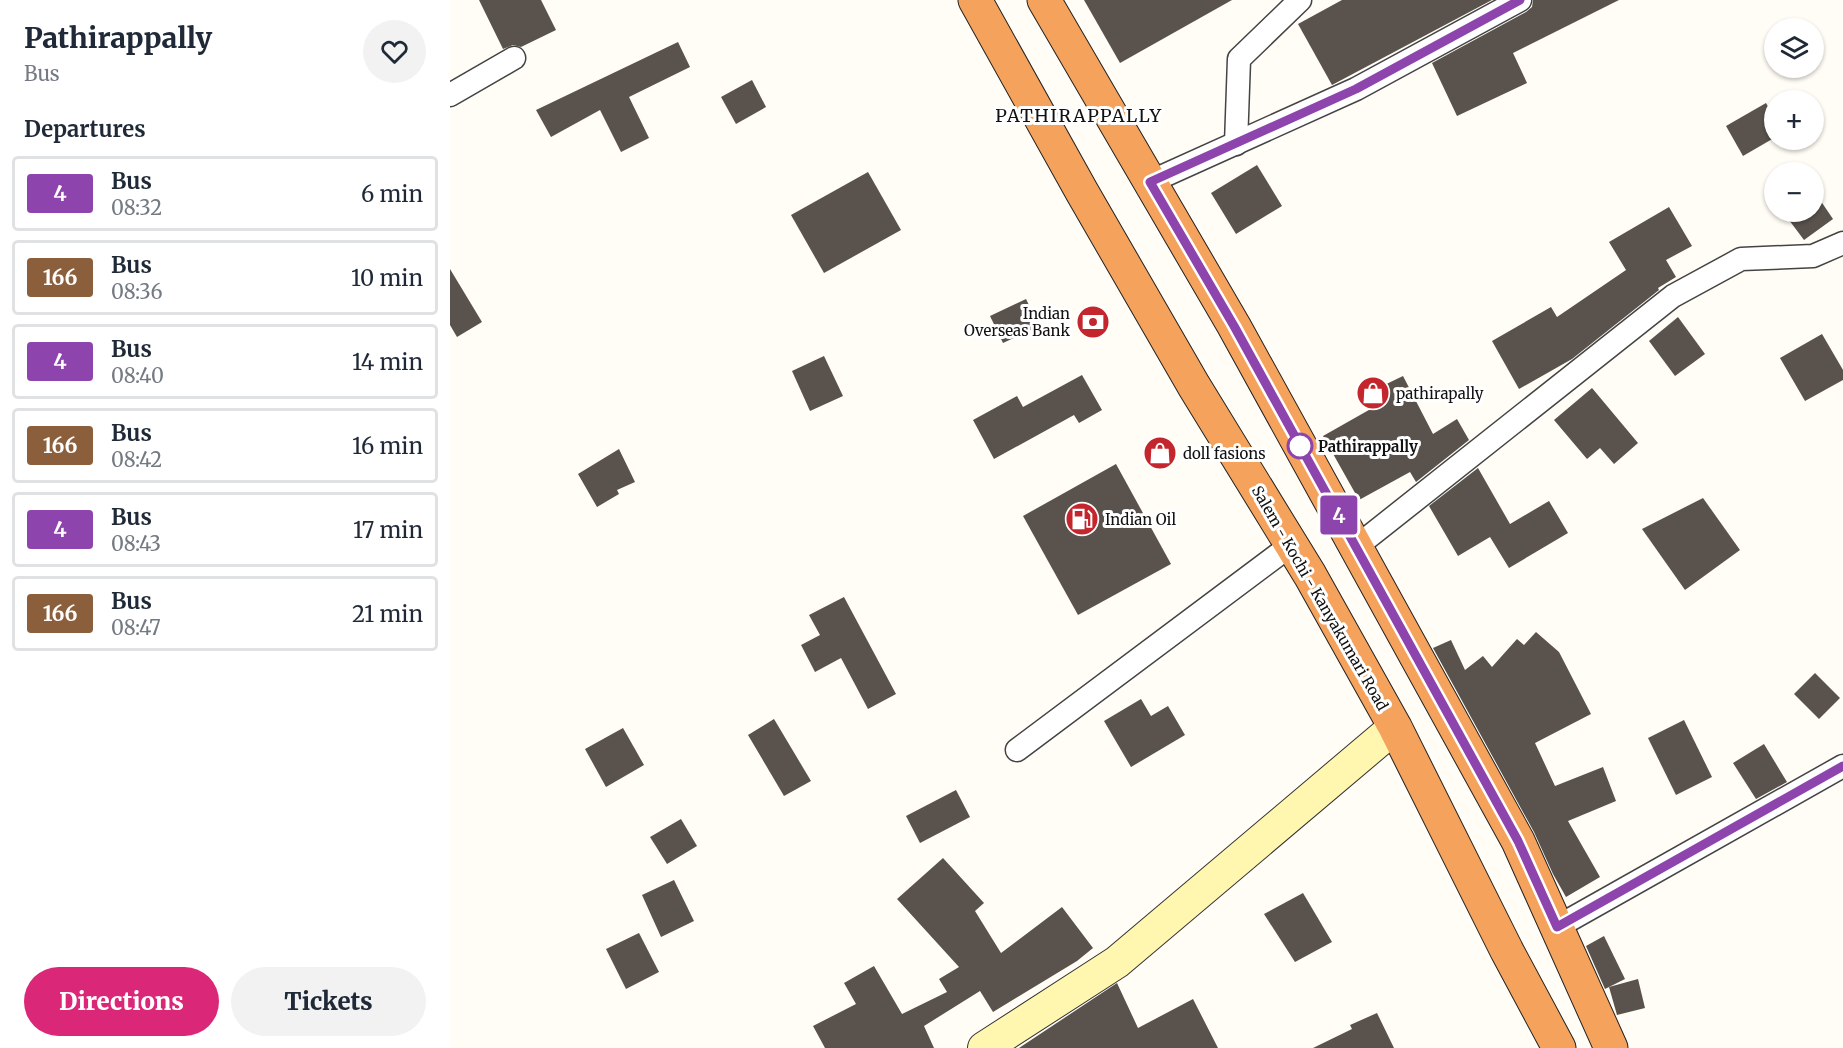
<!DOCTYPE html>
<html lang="en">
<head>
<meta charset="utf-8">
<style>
	:root { --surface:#fff; --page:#f2f2f3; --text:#1f2937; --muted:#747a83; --line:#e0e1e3; --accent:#db2777 }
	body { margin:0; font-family:Merriweather,serif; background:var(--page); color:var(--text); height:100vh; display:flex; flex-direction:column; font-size:22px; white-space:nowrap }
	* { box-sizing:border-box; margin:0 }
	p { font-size:20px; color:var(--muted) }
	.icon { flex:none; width:33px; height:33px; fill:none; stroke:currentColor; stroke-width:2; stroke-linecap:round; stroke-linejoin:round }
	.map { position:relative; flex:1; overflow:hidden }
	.details { display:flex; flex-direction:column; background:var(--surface); width:450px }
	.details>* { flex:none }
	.badge { padding:0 12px; border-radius:4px; font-size:21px; line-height:39px }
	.buttons { position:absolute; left:1314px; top:18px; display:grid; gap:12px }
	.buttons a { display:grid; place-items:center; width:60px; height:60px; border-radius:50%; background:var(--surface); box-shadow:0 2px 4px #0004; font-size:30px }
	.map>.badge { position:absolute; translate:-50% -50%; box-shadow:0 0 0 3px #fff }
	h2 { padding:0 24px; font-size:22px; line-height:54px }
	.round { display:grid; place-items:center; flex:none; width:63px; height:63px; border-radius:32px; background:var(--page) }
	.overview { display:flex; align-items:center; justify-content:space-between; height:102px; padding:0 24px }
	h1 { font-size:28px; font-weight:800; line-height:45px }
	.cta { display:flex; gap:12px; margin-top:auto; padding:12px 24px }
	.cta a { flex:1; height:69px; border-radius:36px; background:var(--accent); color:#fff; font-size:24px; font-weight:800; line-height:69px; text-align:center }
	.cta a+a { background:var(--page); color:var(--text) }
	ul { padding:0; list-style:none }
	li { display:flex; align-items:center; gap:18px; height:75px; margin:0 12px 9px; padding:0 12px; border:3px solid var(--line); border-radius:6px }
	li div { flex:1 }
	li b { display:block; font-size:22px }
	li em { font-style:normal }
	li .badge { min-width:66px; font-weight:700; text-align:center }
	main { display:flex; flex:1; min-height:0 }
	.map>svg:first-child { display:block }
	.building { fill:#5a524d }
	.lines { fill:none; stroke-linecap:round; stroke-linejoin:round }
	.street-casing { stroke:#444; stroke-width:25 }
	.secondary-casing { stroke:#333; stroke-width:34 }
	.highway-casing { stroke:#222; stroke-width:35 }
	.street { stroke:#fff; stroke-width:22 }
	.secondary { stroke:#fff6b0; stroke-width:32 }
	.highway { stroke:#f5a25d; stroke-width:33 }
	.line-casing { stroke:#fff; stroke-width:14 }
	.line { stroke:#8e44ad; stroke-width:9 }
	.stop-dot { fill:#fff; stroke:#8e44ad; stroke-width:3 }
	.labels { text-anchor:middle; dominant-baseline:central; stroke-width:6; stroke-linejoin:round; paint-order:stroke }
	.poi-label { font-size:15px; fill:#111; stroke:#fff; text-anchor:start }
	.stop-label { font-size:15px; font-weight:bold; fill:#111; stroke:#fff; text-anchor:start }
	.street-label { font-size:15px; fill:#111; stroke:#fff }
	.quarter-label { font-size:18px; letter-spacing:1.5px; fill:#111; stroke:#fff }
</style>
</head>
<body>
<main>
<section class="details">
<div class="overview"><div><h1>Pathirappally</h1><p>Bus</p></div><a class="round"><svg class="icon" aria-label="heart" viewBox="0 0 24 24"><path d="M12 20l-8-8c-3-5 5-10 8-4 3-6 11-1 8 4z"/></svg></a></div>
<h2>Departures</h2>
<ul>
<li><span class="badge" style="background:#8e44ad;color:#fff">4</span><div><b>Bus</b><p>08:32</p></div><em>6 min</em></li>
<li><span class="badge" style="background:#8b5e3c;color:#fff">166</span><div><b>Bus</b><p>08:36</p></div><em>10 min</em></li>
<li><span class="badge" style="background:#8e44ad;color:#fff">4</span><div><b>Bus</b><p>08:40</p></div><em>14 min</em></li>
<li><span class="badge" style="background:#8b5e3c;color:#fff">166</span><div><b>Bus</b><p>08:42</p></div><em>16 min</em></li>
<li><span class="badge" style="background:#8e44ad;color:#fff">4</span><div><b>Bus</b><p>08:43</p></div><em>17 min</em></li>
<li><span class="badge" style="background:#8b5e3c;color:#fff">166</span><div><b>Bus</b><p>08:47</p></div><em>21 min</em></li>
</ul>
<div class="cta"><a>Directions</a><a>Tickets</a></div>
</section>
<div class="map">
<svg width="1393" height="1048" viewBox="0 0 1393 1048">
	<rect width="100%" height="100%" fill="#fffdf5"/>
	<g class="building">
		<path d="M 29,0 L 91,0 L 106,30 L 71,47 L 63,45 L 53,49 Z"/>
		<path d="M 634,0 L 782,0 L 670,63 Z"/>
		<path d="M 892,0 L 1042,0 L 882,85 L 848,24 Z"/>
		<path d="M 1083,0 L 1169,0 L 1063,53 L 1077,83 L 1007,116 L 982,63 L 1076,12 L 1082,7 Z"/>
		<path d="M 228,42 L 240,67 L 179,97 L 199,138 L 171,152 L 150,110 L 101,137 L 86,110 Z"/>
		<path d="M 302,80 L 316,107 L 286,124 L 271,97 Z"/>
		<path d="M 1316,103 L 1324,117 L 1324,138 L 1293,156 L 1276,126 Z"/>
		<path d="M 807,165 L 832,206 L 786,234 L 761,193 Z"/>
		<path d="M 418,172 L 451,230 L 374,273 L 341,215 Z"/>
		<path d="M 1364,191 L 1383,219 L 1354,240 L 1333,212 L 1364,212 Z"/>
		<path d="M 1219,207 L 1242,246 L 1216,260 L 1226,277 L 1208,288 L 1209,290 L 1122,359 L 1069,389 L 1042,341 L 1101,307 L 1107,317 L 1176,270 L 1159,242 Z"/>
		<path d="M 0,269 L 32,322 L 7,337 L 0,325 Z"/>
		<path d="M 576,299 L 589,326 L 553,343 L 540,316 Z"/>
		<path d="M 1228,317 L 1255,354 L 1225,376 L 1199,341 Z"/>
		<path d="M 1372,334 L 1393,370 L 1393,380 L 1355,401 L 1330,358 Z"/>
		<path d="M 374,356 L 393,396 L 360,411 L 342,371 Z"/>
		<path d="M 632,375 L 652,410 L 629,423 L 624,415 L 544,459 L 523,420 L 567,396 L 573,407 Z"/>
		<path d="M 953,376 L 983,434 L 1007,419 L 1019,440 L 966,482 L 960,472 L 909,500 L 873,436 L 933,402 L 926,389 Z"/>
		<path d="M 1142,388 L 1188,443 L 1164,464 L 1150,448 L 1137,459 L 1104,420 Z"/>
		<path d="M 169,449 L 185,482 L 167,490 L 169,494 L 147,507 L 128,474 Z"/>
		<path d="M 666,464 L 721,564 L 628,615 L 573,516 Z"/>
		<path d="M 1028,468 L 1060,524 L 1099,501 L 1118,533 L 1059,568 L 1040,537 L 1008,556 L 979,506 Z"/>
		<path d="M 1253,498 L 1290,550 L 1235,590 L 1192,529 Z"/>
		<path d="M 394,597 L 446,694 L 418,709 L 391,658 L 365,672 L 351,645 L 370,635 L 359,615 Z"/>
		<path d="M 1086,632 L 1109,652 L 1141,714 L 1085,743 L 1105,786 L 1153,767 L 1166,801 L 1118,821 L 1150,877 L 1116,897 L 1103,874 L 1084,832 L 983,648 L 1001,640 L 1015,670 L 1033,656 L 1042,667 L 1067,639 L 1074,645 Z"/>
		<path d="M 1365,673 L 1390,698 L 1369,719 L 1344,694 Z"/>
		<path d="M 691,699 L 701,716 L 718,706 L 735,735 L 681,767 L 654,721 Z"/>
		<path d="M 324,719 L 361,781 L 334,796 L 298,735 Z"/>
		<path d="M 1234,720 L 1262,777 L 1226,795 L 1198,738 Z"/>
		<path d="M 173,728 L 194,765 L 156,787 L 135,749 Z"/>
		<path d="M 1314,744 L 1337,782 L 1306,799 L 1283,763 Z"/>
		<path d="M 506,790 L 520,817 L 470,843 L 456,816 Z"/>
		<path d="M 231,819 L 247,846 L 217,864 L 200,837 Z"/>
		<path d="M 493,858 L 534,903 L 525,911 L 551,953 L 612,907 L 643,948 L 627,961 L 543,1012 L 530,991 L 474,1026 L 484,1048 L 375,1048 L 363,1026 L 406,1004 L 394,983 L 424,966 L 452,1014 L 497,992 L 489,979 L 509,967 L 447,899 Z"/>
		<path d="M 224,880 L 244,921 L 211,937 L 192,895 Z"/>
		<path d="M 853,893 L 882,942 L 845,962 L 814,914 Z"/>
		<path d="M 189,933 L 209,972 L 176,989 L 156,949 Z"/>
		<path d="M 1154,936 L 1175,979 L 1155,989 L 1136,946 Z"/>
		<path d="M 1188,979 L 1195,1008 L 1167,1015 L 1159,987 Z"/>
		<path d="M 667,983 L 688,1028 L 743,999 L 768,1048 L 569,1048 Z"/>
		<path d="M 927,1013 L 944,1048 L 863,1048 L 902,1029 L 900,1025 Z"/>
	</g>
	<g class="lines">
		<g class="street-casing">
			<g id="street">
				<path d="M 0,95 L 64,58"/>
				<path d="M 786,144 L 789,59 L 850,0"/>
				<path d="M 700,182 L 906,89 L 1070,0"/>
				<path d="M 906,547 L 1223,296 L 1291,259 L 1363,256 L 1393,243"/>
				<path d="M 567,750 L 841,545"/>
				<path d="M 1107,927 L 1393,766"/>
			</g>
		</g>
		<g class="secondary-casing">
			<path id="secondary" d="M 534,1048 L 667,962 L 945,727"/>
		</g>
		<g class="highway-casing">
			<g id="highway">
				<path d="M 525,0 L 632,192 L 744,386 L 860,575 L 945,727 L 1057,951 L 1109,1048"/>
				<path d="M 594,0 L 784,326 L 1068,841 L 1161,1048"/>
			</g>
		</g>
		<use href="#street" class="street"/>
		<use href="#secondary" class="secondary"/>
		<use href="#highway" class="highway"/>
	</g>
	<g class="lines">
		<g class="line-casing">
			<path id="line" d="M 1070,0 L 906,89 L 700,182 L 784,326 L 1068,841 L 1107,927 L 1393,766"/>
		</g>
		<use href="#line" class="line"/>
	</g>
	<defs>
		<g id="bank-disc" transform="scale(1.725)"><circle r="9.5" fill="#c4262e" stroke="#fff"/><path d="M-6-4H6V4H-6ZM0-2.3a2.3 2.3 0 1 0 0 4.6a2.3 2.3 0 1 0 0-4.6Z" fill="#fff"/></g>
		<g id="shop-disc" transform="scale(1.725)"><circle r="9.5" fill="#c4262e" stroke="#fff"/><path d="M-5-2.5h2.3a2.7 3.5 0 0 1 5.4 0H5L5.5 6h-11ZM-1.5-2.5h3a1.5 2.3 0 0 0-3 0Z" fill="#fff"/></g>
		<g id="fuel-disc" transform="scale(1.725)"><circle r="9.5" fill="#c4262e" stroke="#fff"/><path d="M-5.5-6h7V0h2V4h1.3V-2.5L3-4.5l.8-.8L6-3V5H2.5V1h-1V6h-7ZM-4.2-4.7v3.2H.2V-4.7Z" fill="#fff"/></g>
	</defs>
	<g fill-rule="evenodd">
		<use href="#bank-disc" x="643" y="322"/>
		<use href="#shop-disc" x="923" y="393"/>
		<use href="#shop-disc" x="710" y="453"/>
		<use href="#fuel-disc" x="632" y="519"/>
	</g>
	<circle class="stop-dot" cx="850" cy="446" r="12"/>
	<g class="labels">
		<g class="poi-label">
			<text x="620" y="313" text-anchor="end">Indian<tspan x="620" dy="17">Overseas Bank</tspan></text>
			<text x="946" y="393">pathirapally</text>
			<text x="733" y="453">doll fasions</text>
			<text x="655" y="519">Indian Oil</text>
		</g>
		<g class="stop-label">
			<text x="868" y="446">Pathirappally</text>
		</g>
		<g class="street-label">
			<text transform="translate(870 598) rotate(60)">Salem - Kochi - Kanyakumari Road</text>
		</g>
		<g class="quarter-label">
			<text x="629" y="115">PATHIRAPPALLY</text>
		</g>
	</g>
</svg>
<div class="buttons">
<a><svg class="icon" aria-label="layers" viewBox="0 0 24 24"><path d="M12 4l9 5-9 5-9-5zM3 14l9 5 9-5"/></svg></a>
<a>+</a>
<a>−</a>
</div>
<b class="badge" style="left:889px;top:515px;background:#8e44ad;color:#fff">4</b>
</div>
</main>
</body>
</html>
